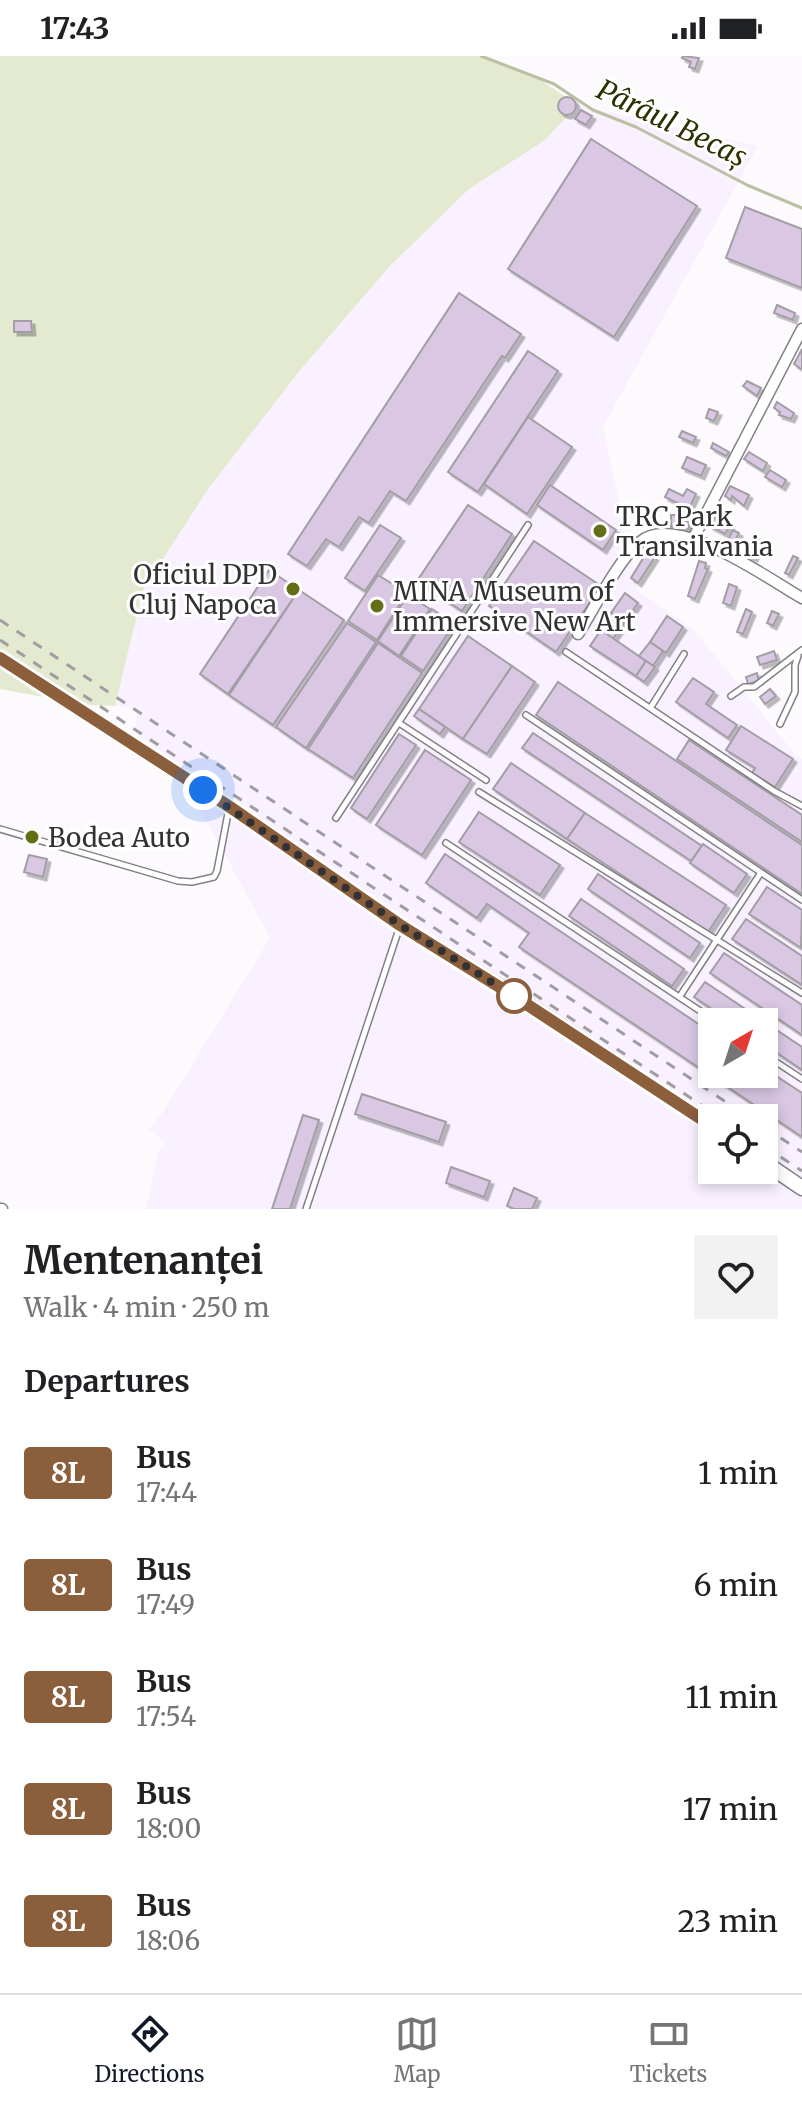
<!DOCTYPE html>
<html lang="en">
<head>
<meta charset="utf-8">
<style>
	:root { --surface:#fff; --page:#f2f2f2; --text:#202124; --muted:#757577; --line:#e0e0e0; --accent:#111827 }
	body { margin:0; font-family:Merriweather,serif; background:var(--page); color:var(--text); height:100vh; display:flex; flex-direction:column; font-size:30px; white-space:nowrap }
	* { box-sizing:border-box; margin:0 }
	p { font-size:26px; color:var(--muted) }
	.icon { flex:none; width:44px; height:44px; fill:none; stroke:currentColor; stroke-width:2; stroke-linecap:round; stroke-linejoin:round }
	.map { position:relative; height:1153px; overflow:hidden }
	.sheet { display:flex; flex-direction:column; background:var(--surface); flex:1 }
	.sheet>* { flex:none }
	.badge { padding:0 16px; border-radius:6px; font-size:28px; line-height:52px }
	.needle { width:52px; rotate:39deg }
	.tools { position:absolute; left:698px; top:952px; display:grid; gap:16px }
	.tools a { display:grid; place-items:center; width:80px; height:80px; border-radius:0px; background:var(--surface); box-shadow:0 4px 12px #0003; font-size:40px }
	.you { position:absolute; width:40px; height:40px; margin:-20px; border:6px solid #fff; border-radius:50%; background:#1a73e8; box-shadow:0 0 0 12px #1a73e833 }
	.map>.badge { position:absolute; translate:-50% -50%; box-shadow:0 0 0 4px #fff }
	h2 { padding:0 24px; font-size:30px; line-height:72px }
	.round { display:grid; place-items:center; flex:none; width:84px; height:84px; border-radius:0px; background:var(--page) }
	.head { display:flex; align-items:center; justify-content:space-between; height:136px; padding:0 24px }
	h1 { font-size:38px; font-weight:700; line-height:60px }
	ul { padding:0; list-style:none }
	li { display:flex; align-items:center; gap:24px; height:112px; padding:0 24px }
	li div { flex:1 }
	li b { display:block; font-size:30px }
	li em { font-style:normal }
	li .badge { min-width:88px; font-weight:700; text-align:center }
	.status { display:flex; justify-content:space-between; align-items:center; height:56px; padding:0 40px; background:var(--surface); direction:ltr }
	.status svg { height:22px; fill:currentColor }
	.tabs { display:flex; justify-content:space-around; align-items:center; height:112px; border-top:2px solid var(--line); background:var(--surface); font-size:22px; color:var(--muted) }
	.tabs a { display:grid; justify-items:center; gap:4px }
	.tabs .current { color:var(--accent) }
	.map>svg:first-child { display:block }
	.built { fill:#f9f1ff; fill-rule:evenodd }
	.green { fill:#e4ead0 }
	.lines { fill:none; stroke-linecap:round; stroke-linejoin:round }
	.stream { stroke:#bac0a1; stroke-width:3 }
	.building { fill:#d9c7e3; stroke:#a29ea4; stroke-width:2; filter:url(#shadow) }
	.lane-casing { stroke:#838086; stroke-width:8 }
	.street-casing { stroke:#838086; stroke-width:13 }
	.secondary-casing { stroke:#838086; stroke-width:17 }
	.lane { stroke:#fff; stroke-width:5 }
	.street { stroke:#fff; stroke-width:10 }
	.secondary { stroke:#fff; stroke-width:14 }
	.rail { stroke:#9f9da0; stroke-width:3; stroke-dasharray:10 10; stroke-linecap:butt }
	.line-casing { stroke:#fff; stroke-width:18 }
	.line { stroke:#8b5e3c; stroke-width:12 }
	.walk { stroke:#333134; stroke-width:8; stroke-dasharray:0 14.4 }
	.poi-dot { fill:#636e16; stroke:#fff; stroke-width:3 }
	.stop-dot { fill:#fff; stroke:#8b5e3c; stroke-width:4 }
	.labels { text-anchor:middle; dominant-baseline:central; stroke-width:6; stroke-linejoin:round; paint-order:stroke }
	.poi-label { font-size:26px; fill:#333134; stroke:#fff; text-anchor:start }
	.water-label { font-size:28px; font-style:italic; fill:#2c3200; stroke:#fff }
</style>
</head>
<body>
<div class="status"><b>17:43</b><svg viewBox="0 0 49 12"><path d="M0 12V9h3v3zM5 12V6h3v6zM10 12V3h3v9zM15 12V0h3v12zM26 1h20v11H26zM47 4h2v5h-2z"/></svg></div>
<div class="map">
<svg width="802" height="1153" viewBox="0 0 802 1153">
	<defs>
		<filter id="shadow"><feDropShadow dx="3.5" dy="3.5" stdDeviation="0" flood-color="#0004"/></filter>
	</defs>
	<rect width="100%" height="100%" fill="#fdfafe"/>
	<path class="built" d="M 578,49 L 758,90 L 603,371 L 638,535 L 695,575 L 795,698 L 802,703 L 802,1153 L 146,1153 L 158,1096 L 166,1088 L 149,1073 L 163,1056 L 270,882 L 179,714 L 136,677 L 137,651 L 115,650 L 143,534 L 207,433 L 301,313 L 390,210 L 469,133 L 544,85 ZM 712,966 L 764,966 L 764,1018 L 712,1018 ZM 712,1062 L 764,1062 L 764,1114 L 712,1114 Z"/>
	<path class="green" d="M 0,0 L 485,0 L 536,21 L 578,49 L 544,85 L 469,133 L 390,210 L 301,313 L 208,433 L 143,534 L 115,650 L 87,649 L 0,633 Z"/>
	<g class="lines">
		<path class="stream" d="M 481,0 L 554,28 L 593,54 L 636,71 L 747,129 L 802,152"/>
	</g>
	<g class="building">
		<path d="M 683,0 L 699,2 L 695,13 L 689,11 L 691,6 L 682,2 Z"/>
		<circle cx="567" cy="50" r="9"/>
		<path d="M 581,54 L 592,60 L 586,69 L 575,63 Z"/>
		<path d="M 591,83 L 697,150 L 614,281 L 508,213 Z"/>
		<path d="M 745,151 L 802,173 L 802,232 L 726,202 Z"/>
		<path d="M 459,237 L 521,278 L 505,302 L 502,300 L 406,445 L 390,435 L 369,467 L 359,461 L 339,491 L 326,483 L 307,510 L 288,498 Z"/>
		<path d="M 777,249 L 795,257 L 793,264 L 774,257 Z"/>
		<path d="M 14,265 L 31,265 L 32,276 L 14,276 Z"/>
		<path d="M 802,293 L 802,312 L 801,313 L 794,308 Z"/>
		<path d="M 528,295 L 558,315 L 478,436 L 448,416 Z"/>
		<path d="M 747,325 L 761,332 L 757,340 L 743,330 Z"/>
		<path d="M 777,346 L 794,357 L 791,363 L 779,359 L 780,356 L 774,352 Z"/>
		<path d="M 709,353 L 718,356 L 714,365 L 706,362 Z"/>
		<path d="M 528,361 L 572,391 L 527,458 L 484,428 Z"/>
		<path d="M 682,375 L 696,381 L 693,387 L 679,381 Z"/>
		<path d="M 713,387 L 729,396 L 726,400 L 711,392 Z"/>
		<path d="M 749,396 L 767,407 L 763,415 L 744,403 Z"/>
		<path d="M 687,401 L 706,409 L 701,420 L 682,412 Z"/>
		<path d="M 770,414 L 786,424 L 782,431 L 765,421 Z"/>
		<path d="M 550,429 L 616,474 L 603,494 L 537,449 Z"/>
		<path d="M 730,430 L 749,439 L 744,450 L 732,440 L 731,444 L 725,440 Z"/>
		<path d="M 669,433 L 683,440 L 687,433 L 696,438 L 689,453 L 665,441 Z"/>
		<path d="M 468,449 L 512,478 L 462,555 L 417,525 Z"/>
		<path d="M 671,459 L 681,459 L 680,466 L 689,466 L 689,473 L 671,471 Z"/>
		<path d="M 716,460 L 731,468 L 725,478 L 710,470 Z"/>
		<path d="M 380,469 L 401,482 L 365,535 L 345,522 Z"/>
		<path d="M 733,474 L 739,477 L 733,489 L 727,486 Z"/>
		<path d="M 756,482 L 761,485 L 754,502 L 748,500 Z"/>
		<path d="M 534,485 L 601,530 L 556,596 L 489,550 Z"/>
		<path d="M 647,496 L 655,501 L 638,527 L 631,522 Z"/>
		<path d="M 793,500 L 798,502 L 789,519 L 785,517 Z"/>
		<path d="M 699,505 L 706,507 L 705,512 L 708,513 L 695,543 L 688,540 Z"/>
		<path d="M 269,514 L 299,534 L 228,638 L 200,618 Z"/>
		<path d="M 378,519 L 407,537 L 377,584 L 348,565 Z"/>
		<path d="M 729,528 L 737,531 L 731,550 L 723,547 Z"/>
		<path d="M 299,534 L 344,564 L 273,669 L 229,639 Z"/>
		<path d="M 625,537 L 638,547 L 624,567 L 611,557 Z"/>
		<path d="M 408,539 L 430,553 L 399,600 L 378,585 Z"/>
		<path d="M 432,553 L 454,568 L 423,615 L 401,600 Z"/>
		<path d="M 746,553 L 752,556 L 743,578 L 737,576 Z"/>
		<path d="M 772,555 L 779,558 L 773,570 L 767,567 Z"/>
		<path d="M 611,557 L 624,567 L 613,583 L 599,573 Z"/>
		<path d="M 667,560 L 683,571 L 666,597 L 650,586 Z"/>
		<path d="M 347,567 L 376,586 L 306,692 L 276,671 Z"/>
		<path d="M 601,574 L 646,605 L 636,620 L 590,590 Z"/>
		<path d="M 468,580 L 512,610 L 463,683 L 419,653 Z"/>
		<path d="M 650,586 L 663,595 L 653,610 L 639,600 Z"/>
		<path d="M 378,587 L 422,617 L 353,722 L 308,693 Z"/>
		<path d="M 774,595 L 777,604 L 760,609 L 757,601 Z"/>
		<path d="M 646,605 L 655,611 L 644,626 L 636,620 Z"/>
		<path d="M 512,610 L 535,626 L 487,698 L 463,683 Z"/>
		<path d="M 757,617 L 759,625 L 748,628 L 746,621 Z"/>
		<path d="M 693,622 L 714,636 L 706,648 L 737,669 L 728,682 L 676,646 Z"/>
		<path d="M 558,626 L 802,789 L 802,838 L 536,659 Z"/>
		<path d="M 770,633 L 776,640 L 765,648 L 760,641 Z"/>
		<path d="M 419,653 L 445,671 L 440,678 L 414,660 Z"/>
		<path d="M 741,670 L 793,703 L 775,731 L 752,717 L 755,712 L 726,694 Z"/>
		<path d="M 533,677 L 702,790 L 691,805 L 522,692 Z"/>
		<path d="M 399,678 L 416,689 L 367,763 L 351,752 Z"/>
		<path d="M 689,684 L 802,759 L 802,786 L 677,703 Z"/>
		<path d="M 425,694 L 471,724 L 422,799 L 376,769 Z"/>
		<path d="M 511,707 L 585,757 L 567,783 L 493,733 Z"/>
		<path d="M 479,756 L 560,809 L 540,839 L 459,786 Z"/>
		<path d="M 585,757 L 726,849 L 708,876 L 567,783 Z"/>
		<path d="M 703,788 L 747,818 L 734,837 L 690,807 Z"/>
		<path d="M 445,798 L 712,977 L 712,1018 L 764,1018 L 764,1012 L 802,1037 L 802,1081 L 519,891 L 529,877 L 487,848 L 477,862 L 426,827 Z"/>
		<path d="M 29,799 L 47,803 L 43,821 L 24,816 Z"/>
		<path d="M 598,818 L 700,887 L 690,902 L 588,833 Z"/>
		<path d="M 767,831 L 802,854 L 801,892 L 749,858 Z"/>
		<path d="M 581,843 L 684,913 L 672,930 L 569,860 Z"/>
		<path d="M 746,863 L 802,900 L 802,929 L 732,883 Z"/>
		<path d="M 724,897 L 802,949 L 802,979 L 710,917 Z"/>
		<path d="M 705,926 L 802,991 L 802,1014 L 764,988 L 764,966 L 731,966 L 694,941 Z"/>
		<path d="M 362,1038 L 446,1066 L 439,1086 L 355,1058 Z"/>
		<path d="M 303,1059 L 319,1064 L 290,1153 L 272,1153 Z"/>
		<path d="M 451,1111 L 490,1125 L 484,1141 L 446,1127 Z"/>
		<path d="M 514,1132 L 537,1142 L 532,1153 L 514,1153 L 507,1150 Z"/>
	</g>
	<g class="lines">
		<g class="lane-casing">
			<g id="lane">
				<path d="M 566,596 L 774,735 L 802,750"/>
				<path d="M 731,640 L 744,631 L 754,631 L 802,594"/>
				<path d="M 651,651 L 684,598"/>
				<path d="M 526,659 L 802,844"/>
				<path d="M 399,667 L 486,724"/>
				<path d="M 780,668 L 795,636 L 795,609 L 798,600"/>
				<path d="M 479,736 L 802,937"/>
				<path d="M 336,762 L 528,469"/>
				<path d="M 0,773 L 178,825 L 192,826 L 214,821 L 217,815 L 229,752"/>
				<path d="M 446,787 L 717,966"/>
				<path d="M 680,940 L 760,818"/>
				<path d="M 764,998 L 802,1023"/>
				<path d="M 306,1153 L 400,870"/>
			</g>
		</g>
		<g class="street-casing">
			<g id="street">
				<path d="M 693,483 L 802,273"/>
				<path d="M 578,578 C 594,553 618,504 640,486 C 676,455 768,523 802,542"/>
				<path d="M 0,1153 L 2,1153"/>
			</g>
		</g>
		<g class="secondary-casing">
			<g id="secondary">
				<path d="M 0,602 L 230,751 L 400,869 L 515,940 L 712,1070"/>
				<path d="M 764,1106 L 802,1132"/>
			</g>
		</g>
		<use href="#lane" class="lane"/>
		<use href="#street" class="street"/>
		<use href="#secondary" class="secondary"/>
		<g class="rail">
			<path d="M 0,564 L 750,1062"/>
			<path d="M 0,584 L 721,1062"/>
			<path d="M 764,1071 L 802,1096"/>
			<path d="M 764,1090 L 802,1115"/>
		</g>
	</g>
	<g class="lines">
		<g class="line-casing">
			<path id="line" d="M 0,602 L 230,751 L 400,869 L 514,940 L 712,1070"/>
		</g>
		<use href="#line" class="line"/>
		<path class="walk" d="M 203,734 L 400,869 L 514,940"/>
	</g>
	<g class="poi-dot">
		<circle cx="600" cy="475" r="8"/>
		<circle cx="293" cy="533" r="8"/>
		<circle cx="377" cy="550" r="8"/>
		<circle cx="32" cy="781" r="8"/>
	</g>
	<circle class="stop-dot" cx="514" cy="940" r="16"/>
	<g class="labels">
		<g class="poi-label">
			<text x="616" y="460">TRC Park<tspan x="616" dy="30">Transilvania</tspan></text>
			<text x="277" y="518" text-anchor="end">Oficiul DPD<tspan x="277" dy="30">Cluj Napoca</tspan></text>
			<text x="393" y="535">MINA Museum of<tspan x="393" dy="30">Immersive New Art</tspan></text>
			<text x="48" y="781">Bodea Auto</text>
		</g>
		<g class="water-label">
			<text transform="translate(672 67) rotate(26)">Pârâul Becaș</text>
		</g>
	</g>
</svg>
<div class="tools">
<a><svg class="needle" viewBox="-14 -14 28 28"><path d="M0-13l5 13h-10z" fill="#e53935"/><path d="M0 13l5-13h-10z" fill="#757577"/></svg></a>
<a><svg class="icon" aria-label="locate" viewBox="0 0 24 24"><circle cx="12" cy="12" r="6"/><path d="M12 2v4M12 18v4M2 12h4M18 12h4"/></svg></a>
</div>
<div class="you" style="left:203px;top:734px"></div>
</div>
<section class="sheet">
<div class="head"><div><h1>Mentenanței</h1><p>Walk · 4 min · 250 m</p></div><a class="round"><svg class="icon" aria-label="heart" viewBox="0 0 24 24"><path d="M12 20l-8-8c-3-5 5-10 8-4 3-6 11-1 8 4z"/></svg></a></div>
<h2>Departures</h2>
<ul>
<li><span class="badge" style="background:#8b5e3c;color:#fff">8L</span><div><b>Bus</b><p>17:44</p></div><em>1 min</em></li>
<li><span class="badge" style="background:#8b5e3c;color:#fff">8L</span><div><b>Bus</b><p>17:49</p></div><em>6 min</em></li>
<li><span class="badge" style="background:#8b5e3c;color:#fff">8L</span><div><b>Bus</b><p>17:54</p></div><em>11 min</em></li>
<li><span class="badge" style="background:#8b5e3c;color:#fff">8L</span><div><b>Bus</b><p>18:00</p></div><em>17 min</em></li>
<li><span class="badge" style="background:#8b5e3c;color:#fff">8L</span><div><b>Bus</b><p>18:06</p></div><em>23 min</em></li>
</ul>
</section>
<nav class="tabs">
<a class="current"><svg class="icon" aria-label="directions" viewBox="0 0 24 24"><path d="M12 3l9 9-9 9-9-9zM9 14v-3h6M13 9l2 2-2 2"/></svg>Directions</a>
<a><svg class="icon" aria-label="map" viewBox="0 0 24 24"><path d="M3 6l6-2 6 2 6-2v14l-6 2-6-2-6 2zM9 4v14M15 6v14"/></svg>Map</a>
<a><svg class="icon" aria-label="tickets" viewBox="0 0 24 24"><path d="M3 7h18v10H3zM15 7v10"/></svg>Tickets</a>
</nav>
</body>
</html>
